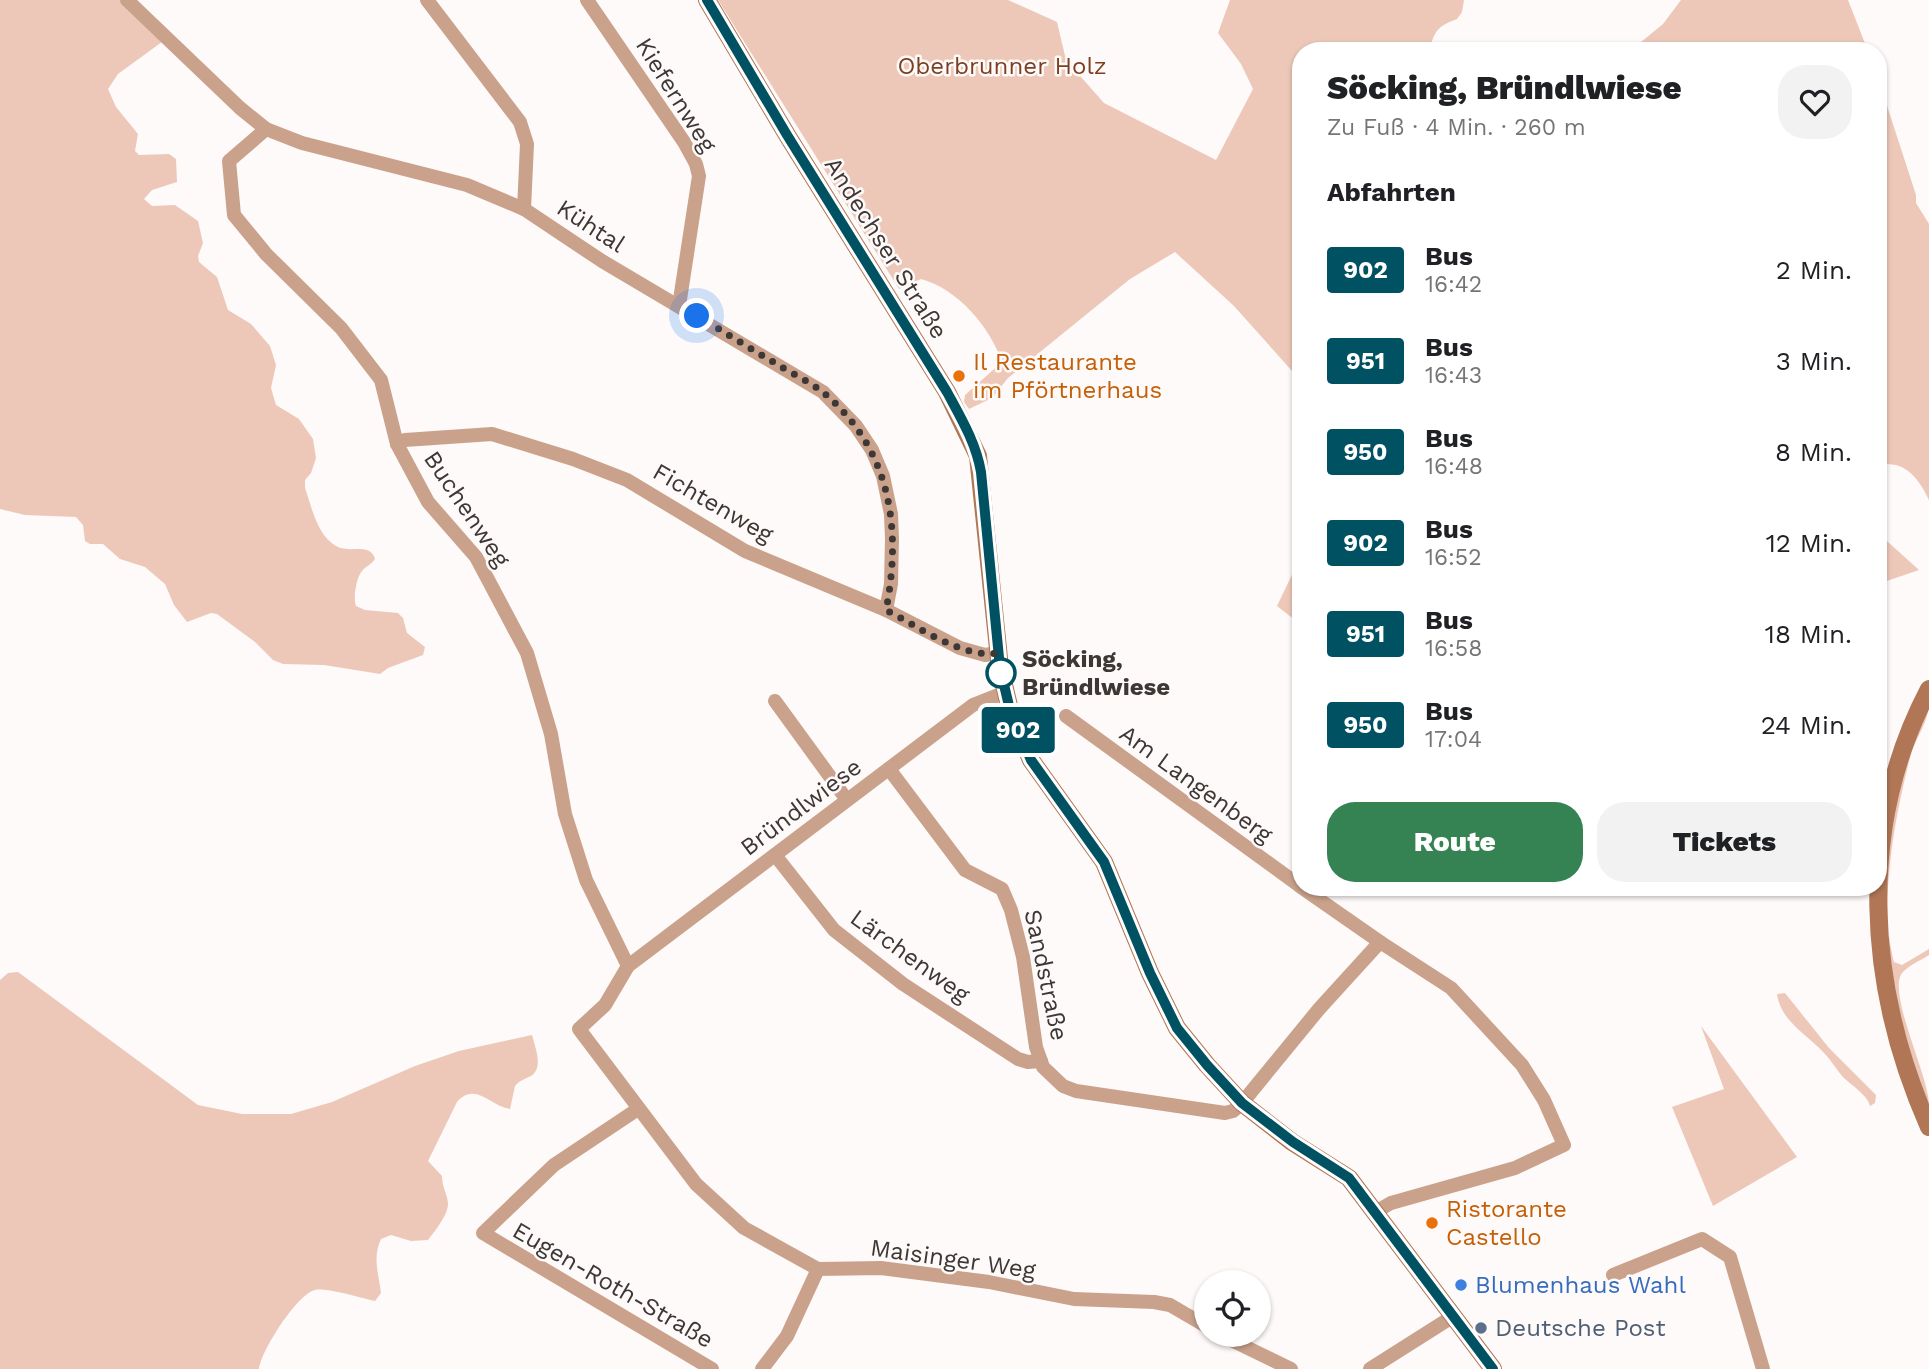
<!DOCTYPE html>
<html lang="de">
<head>
<meta charset="utf-8">
<style>
	:root { --surface:#fff; --page:#f2f2f2; --text:#202124; --muted:#757577; --accent:#358252 }
	body { margin:0; font-family:"Work Sans",sans-serif; background:var(--page); color:var(--text); height:100vh; display:flex; flex-direction:column; font-size:26px; white-space:nowrap }
	* { box-sizing:border-box; margin:0 }
	p { font-size:23px; color:var(--muted) }
	.icon { flex:none; width:38px; height:38px; fill:none; stroke:currentColor; stroke-width:2; stroke-linecap:round; stroke-linejoin:round }
	.map { position:relative; flex:1; overflow:hidden }
	.sheet { position:absolute; left:1292px; top:42px; width:595px; height:854px; display:flex; flex-direction:column; background:var(--surface); border-radius:28px; box-shadow:0 2px 5px #0004 }
	.sheet>* { flex:none }
	.badge { padding:0 14px; border-radius:5px; font-size:24px; line-height:46px }
	.tools { position:absolute; left:1194px; top:1270px; display:grid; gap:14px }
	.tools a { display:grid; place-items:center; width:77px; height:77px; border-radius:50%; background:var(--surface); box-shadow:0 2px 5px #0004; font-size:35px }
	.you { position:absolute; width:35px; height:35px; margin:-18px; border:5px solid #fff; border-radius:50%; background:#1a73e8; box-shadow:0 0 0 10px #1a73e833 }
	.map>.badge { position:absolute; translate:-50% -50%; box-shadow:0 0 0 4px #fff }
	h2 { padding:0 35px; font-size:26px; line-height:63px }
	.round { display:grid; place-items:center; flex:none; width:74px; height:74px; border-radius:28px; background:var(--page) }
	.headline { display:flex; align-items:center; justify-content:space-between; height:119px; padding:0 35px }
	h1 { font-size:33px; font-weight:800; line-height:52px }
	.button { display:flex; gap:14px; margin-top:auto; padding:14px 35px }
	.button a { flex:1; height:80px; border-radius:28px; background:var(--accent); color:#fff; font-size:28px; font-weight:800; line-height:80px; text-align:center }
	.button a+a { background:var(--page); color:var(--text) }
	ul { padding:0; list-style:none }
	li { display:flex; align-items:center; gap:21px; height:91px; padding:0 35px }
	li div { flex:1 }
	li b { display:block; font-size:26px }
	li em { font-style:normal }
	li .badge { min-width:77px; font-weight:700; text-align:center }
	.map>svg:first-child { display:block }
	.green { fill:#edc8b8 }
	.lines { fill:none; stroke-linecap:round; stroke-linejoin:round }
	.street { stroke:#caa28c; stroke-width:14 }
	.secondary { stroke:#b07656; stroke-width:18 }
	.line-casing { stroke:#fff; stroke-width:16 }
	.line { stroke:#005262; stroke-width:10 }
	.walk { stroke:#3d3735; stroke-width:7; stroke-dasharray:0 12.6 }
	.food-dot { fill:#e8710a; stroke:#fdfaf9; stroke-width:2.5 }
	.stop-dot { fill:#fff; stroke:#005262; stroke-width:3.5 }
	.shop-dot { fill:#3f7fe0; stroke:#fdfaf9; stroke-width:2.5 }
	.service-dot { fill:#5c6f8a; stroke:#fdfaf9; stroke-width:2.5 }
	.labels { text-anchor:middle; dominant-baseline:central; stroke-width:5; stroke-linejoin:round; paint-order:stroke }
	.park-label { font-size:24px; fill:#7d3f21; stroke:#fdfaf9 }
	.street-label { font-size:24px; fill:#3d3735; stroke:#fdfaf9 }
	.food-label { font-size:24px; fill:#c56008; stroke:#fdfaf9; text-anchor:start }
	.stop-label { font-size:24px; font-weight:bold; fill:#3d3735; stroke:#fdfaf9; text-anchor:start }
	.shop-label { font-size:24px; fill:#366cbe; stroke:#fdfaf9; text-anchor:start }
	.service-label { font-size:24px; fill:#4e5e75; stroke:#fdfaf9; text-anchor:start }
</style>
</head>
<body>
<div class="map">
<svg width="1929" height="1369" viewBox="0 0 1929 1369">
	<rect width="100%" height="100%" fill="#fdfaf9"/>
	<g class="green">
		<path d="M 0,0 L 122,0 L 166,39 L 118,74 L 108,89 L 116,107 L 138,134 L 135,151 L 139,155 L 169,154 L 176,159 L 177,182 L 152,190 L 144,199 L 152,206 L 175,205 L 198,221 L 203,243 L 198,256 L 199,262 L 217,277 L 228,310 L 251,324 L 270,346 L 276,365 L 271,388 L 276,405 L 299,419 L 313,439 L 316,458 L 311,473 L 305,480 L 305,488 C 312,508 317,535 336,546 C 350,554 370,542 375,559 C 371,565 366,566 362,571 C 356,578 353,598 356,606 L 365,610 L 398,613 L 403,618 L 407,633 L 425,647 L 423,655 L 388,668 L 380,674 L 324,665 L 283,664 L 273,660 L 255,642 L 217,614 L 211,613 L 187,622 L 174,605 L 165,584 L 145,567 L 120,559 L 103,544 L 90,544 L 85,541 L 83,525 L 76,517 L 25,515 L 0,509 Z"/>
		<path d="M 718,0 L 1008,0 L 1057,22 L 1066,60 L 1104,103 L 1216,160 L 1253,89 L 1241,64 L 1218,33 L 1230,0 L 1464,0 L 1462,12 L 1457,19 C 1436,27 1435,31 1429,51 L 1300,51 L 1300,380 L 1234,306 L 1175,252 L 1130,279 L 1008,378 L 992,398 L 969,409 L 964,402 L 965,395 L 1002,362 C 990,327 958,289 921,279 L 899,289 Z"/>
		<path d="M 1681,0 L 1848,0 L 1868,51 L 1630,51 L 1663,24 Z"/>
		<path d="M 1878,78 L 1916,195 L 1916,203 L 1929,224 L 1929,500 C 1919,479 1904,458 1878,466 Z"/>
		<path d="M 1878,533 L 1919,570 L 1878,584 Z"/>
		<path d="M 1300,558 L 1300,624 L 1277,606 Z"/>
		<path d="M 1929,703 C 1929,722 1914,740 1910,758 C 1895,816 1878,904 1894,962 L 1902,965 L 1929,949 L 1929,955 C 1921,960 1908,966 1902,973 C 1887,993 1929,1076 1929,1105 L 1905,1044 L 1894,1005 L 1885,883 L 1895,795 Z"/>
		<path d="M 18,972 L 198,1105 L 242,1114 L 291,1114 L 332,1102 L 415,1066 L 459,1051 L 532,1035 C 535,1047 544,1068 531,1076 C 525,1079 520,1080 515,1086 L 510,1109 C 491,1107 476,1081 457,1102 L 428,1161 L 442,1176 C 442,1188 448,1195 448,1204 C 448,1215 435,1231 428,1240 L 411,1241 L 391,1235 L 381,1239 C 372,1258 379,1275 381,1293 L 375,1301 C 361,1298 326,1287 315,1290 C 297,1294 261,1351 259,1369 L 0,1369 L 0,980 L 8,973 Z"/>
		<path d="M 1785,993 L 1829,1048 L 1876,1095 L 1875,1103 L 1870,1106 C 1868,1096 1853,1086 1845,1079 C 1837,1071 1832,1061 1824,1053 C 1807,1034 1781,1022 1777,994 Z"/>
		<path d="M 1701,1026 L 1797,1157 L 1713,1206 L 1672,1107 L 1724,1089 Z"/>
	</g>
	<g class="lines">
		<g class="street">
			<path d="M 127,0 L 240,108 L 266,129 L 302,143 L 467,185 L 524,209 L 602,261 L 823,392 L 856,426 L 872,450 L 883,476 L 891,514 L 892,539 L 891,584 L 886,610"/>
			<path d="M 427,0 L 520,122 L 527,144 L 524,209"/>
			<path d="M 587,0 L 684,142 L 696,164 L 699,176 L 679,306"/>
			<path d="M 266,129 L 229,161 L 234,215 L 266,254 L 341,328 L 381,380 L 397,444 L 428,502 L 476,557 L 527,653 L 551,734 L 565,814 L 586,880 L 628,966"/>
			<path d="M 397,444 L 405,440 L 492,434 L 573,459 L 627,480 L 745,551 L 886,610 L 960,648 L 985,655 L 998,653"/>
			<path d="M 1006,692 L 973,705 L 628,966 L 605,1005 L 579,1029 L 696,1184 L 744,1228 L 818,1269 L 881,1268 L 989,1282 L 1074,1299 L 1154,1302 L 1170,1305 L 1206,1326"/>
			<path d="M 775,701 L 847,800"/>
			<path d="M 1066,716 L 1300,886"/>
			<path d="M 889,769 L 965,870 L 1002,889 L 1011,910 L 1023,957 L 1036,1047 L 1043,1067 L 1063,1086 L 1076,1091 L 1225,1113 L 1233,1111 L 1242,1103 L 1319,1009 L 1380,942 L 1301,887"/>
			<path d="M 775,855 L 834,930 L 903,984 L 1018,1059 L 1028,1062 L 1041,1061"/>
			<path d="M 638,1109 L 554,1165 L 483,1233 L 712,1369"/>
			<path d="M 1375,1212 L 1391,1203 L 1515,1168 L 1564,1145 L 1544,1100 L 1522,1065 L 1451,988 L 1380,942"/>
			<path d="M 1613,1275 L 1702,1239 L 1730,1257 L 1763,1369"/>
			<path d="M 1221,1335 L 1291,1369"/>
			<path d="M 762,1369 L 787,1336 L 818,1269"/>
			<path d="M 1370,1369 L 1452,1317"/>
		</g>
		<g class="secondary">
			<path d="M 707,0 L 787,135 L 947,392 L 978,456 L 1000,668 L 1010,710 L 1031,760 L 1104,862 L 1150,973 L 1177,1028 L 1207,1065 L 1242,1103 L 1292,1142 L 1349,1178 L 1493,1369"/>
			<path d="M 1929,689 C 1856,828 1867,987 1929,1127"/>
		</g>
	</g>
	<g class="lines">
		<g class="line-casing">
			<path id="line" d="M 707,0 L 787,135 L 947,392 C 961,418 976,443 981,472 L 1000,668 L 1010,710 L 1031,760 L 1104,862 L 1150,973 L 1177,1028 L 1207,1065 L 1242,1103 L 1293,1142 L 1349,1178 L 1493,1369"/>
		</g>
		<use href="#line" class="line"/>
		<path class="walk" d="M 697,316 C 723,331 749,348 775,363 C 791,373 811,382 825,394 C 891,450 902,529 886,610 C 917,626 963,659 998,653 L 1001,673"/>
	</g>
	<g class="food-dot">
		<circle cx="959" cy="376" r="7"/>
		<circle cx="1432" cy="1223" r="7"/>
	</g>
	<circle class="stop-dot" cx="1001" cy="673" r="14"/>
	<circle class="shop-dot" cx="1461" cy="1285" r="7"/>
	<circle class="service-dot" cx="1481" cy="1328" r="7"/>
	<g class="labels">
		<g class="park-label">
			<text x="1002" y="66">Oberbrunner Holz</text>
		</g>
		<g class="street-label">
			<text transform="translate(676 95) rotate(58)">Kiefernweg</text>
			<text transform="translate(591 226) rotate(33)">Kühtal</text>
			<text transform="translate(886 248) rotate(58)">Andechser Straße</text>
			<text transform="translate(713 503) rotate(30)">Fichtenweg</text>
			<text transform="translate(467 509) rotate(56)">Buchenweg</text>
			<text transform="translate(1196 784) rotate(36)">Am Langenberg</text>
			<text transform="translate(801 807) rotate(-37)">Bründlwiese</text>
			<text transform="translate(910 956) rotate(36)">Lärchenweg</text>
			<text transform="translate(1046 975) rotate(78)">Sandstraße</text>
			<text transform="translate(953 1259) rotate(8)">Maisinger Weg</text>
			<text transform="translate(613 1285) rotate(30)">Eugen-Roth-Straße</text>
		</g>
		<g class="food-label">
			<text x="973" y="362">Il Restaurante<tspan x="973" dy="28">im Pförtnerhaus</tspan></text>
			<text x="1446" y="1209">Ristorante<tspan x="1446" dy="28">Castello</tspan></text>
		</g>
		<g class="stop-label">
			<text x="1022" y="659">Söcking,<tspan x="1022" dy="28">Bründlwiese</tspan></text>
		</g>
		<g class="shop-label">
			<text x="1475" y="1285">Blumenhaus Wahl</text>
		</g>
		<g class="service-label">
			<text x="1495" y="1328">Deutsche Post</text>
		</g>
	</g>
</svg>
<div class="tools">
<a><svg class="icon" aria-label="locate" viewBox="0 0 24 24"><circle cx="12" cy="12" r="6"/><path d="M12 2v4M12 18v4M2 12h4M18 12h4"/></svg></a>
</div>
<div class="you" style="left:697px;top:316px"></div>
<b class="badge" style="left:1018px;top:730px;background:#005262;color:#fff">902</b>
<section class="sheet">
<div class="headline"><div><h1>Söcking, Bründlwiese</h1><p>Zu Fuß · 4 Min. · 260 m</p></div><a class="round"><svg class="icon" aria-label="heart" viewBox="0 0 24 24"><path d="M12 20l-8-8c-3-5 5-10 8-4 3-6 11-1 8 4z"/></svg></a></div>
<h2>Abfahrten</h2>
<ul>
<li><span class="badge" style="background:#005262;color:#fff">902</span><div><b>Bus</b><p>16:42</p></div><em>2 Min.</em></li>
<li><span class="badge" style="background:#005262;color:#fff">951</span><div><b>Bus</b><p>16:43</p></div><em>3 Min.</em></li>
<li><span class="badge" style="background:#005262;color:#fff">950</span><div><b>Bus</b><p>16:48</p></div><em>8 Min.</em></li>
<li><span class="badge" style="background:#005262;color:#fff">902</span><div><b>Bus</b><p>16:52</p></div><em>12 Min.</em></li>
<li><span class="badge" style="background:#005262;color:#fff">951</span><div><b>Bus</b><p>16:58</p></div><em>18 Min.</em></li>
<li><span class="badge" style="background:#005262;color:#fff">950</span><div><b>Bus</b><p>17:04</p></div><em>24 Min.</em></li>
</ul>
<div class="button"><a>Route</a><a>Tickets</a></div>
</section>
</div>
</body>
</html>
